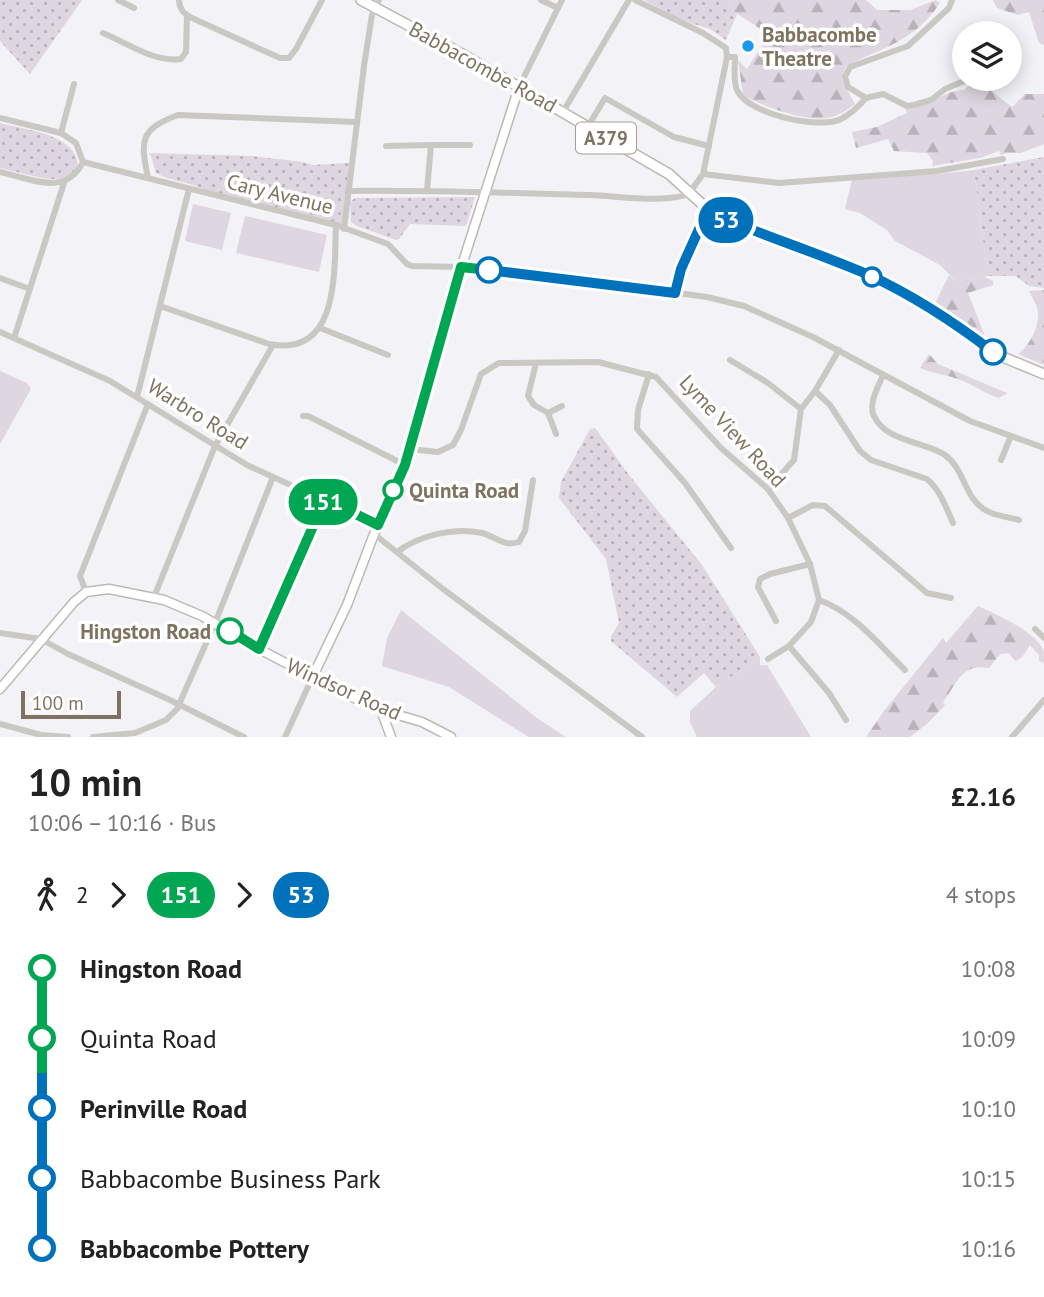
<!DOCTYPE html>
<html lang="en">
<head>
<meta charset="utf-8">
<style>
	:root { --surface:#fff; --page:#f2f2f2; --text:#222; --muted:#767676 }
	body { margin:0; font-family:"PT Sans",sans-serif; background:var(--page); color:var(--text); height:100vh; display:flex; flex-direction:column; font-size:26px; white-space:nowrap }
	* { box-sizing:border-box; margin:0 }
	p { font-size:23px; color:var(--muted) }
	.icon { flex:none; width:38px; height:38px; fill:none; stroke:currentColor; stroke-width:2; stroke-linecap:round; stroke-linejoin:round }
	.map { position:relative; height:737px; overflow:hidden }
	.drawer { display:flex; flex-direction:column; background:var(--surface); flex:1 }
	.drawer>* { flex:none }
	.badge { padding:0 14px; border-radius:23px; font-size:24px; line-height:46px }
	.fabs { position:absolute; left:952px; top:21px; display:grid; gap:14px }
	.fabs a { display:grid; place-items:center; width:70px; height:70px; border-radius:50%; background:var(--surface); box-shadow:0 4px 18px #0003; font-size:35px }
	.scale { position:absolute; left:21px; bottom:18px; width:100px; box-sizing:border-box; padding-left:7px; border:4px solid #7f735f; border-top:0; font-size:19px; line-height:24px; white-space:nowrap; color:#7f735f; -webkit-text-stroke:5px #fff; paint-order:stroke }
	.map>.badge { position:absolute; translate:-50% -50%; box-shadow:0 0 0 4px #fff }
	.legs { display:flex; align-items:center; gap:10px; height:77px; padding:0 28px; font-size:23px }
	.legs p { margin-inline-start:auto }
	.overview { display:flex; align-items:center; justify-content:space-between; height:119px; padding:0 28px }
	h1 { font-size:38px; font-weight:700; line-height:52px }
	ul { padding:0 28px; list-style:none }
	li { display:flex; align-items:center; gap:24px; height:70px; font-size:26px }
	li i { display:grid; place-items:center; width:10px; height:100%; margin:0 9px; background:currentColor }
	li i::after { content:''; width:18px; height:18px; margin:-9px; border:5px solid; border-radius:50%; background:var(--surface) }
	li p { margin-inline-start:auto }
	li:first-child i { background:linear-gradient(#0000 50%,currentColor 0) }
	li:last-child i { background:linear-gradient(currentColor 50%,#0000 0) }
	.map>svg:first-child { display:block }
	.green { fill:#ded6e0 }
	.forest { fill:url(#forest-firs) }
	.park { fill:url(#park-dots) }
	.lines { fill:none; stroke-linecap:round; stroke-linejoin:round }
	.secondary-casing { stroke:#bdb9b3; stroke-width:11 }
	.primary-casing { stroke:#bbb7b1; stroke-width:12 }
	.street { stroke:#cac8c3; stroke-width:6 }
	.secondary { stroke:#fff; stroke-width:8 }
	.primary { stroke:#fff; stroke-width:9 }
	.line-1-casing { stroke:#fff; stroke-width:16 }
	.line-2-casing { stroke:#fff; stroke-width:16 }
	.line-1 { stroke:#00a651; stroke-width:10 }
	.line-2 { stroke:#0072bc; stroke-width:10 }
	.poi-dot { fill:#199aef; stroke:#fff; stroke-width:2.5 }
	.stop-2-dot { fill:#fff; stroke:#0072bc; stroke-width:3.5 }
	.stop-1-dot { fill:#fff; stroke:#00a651; stroke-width:3.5 }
	.labels { text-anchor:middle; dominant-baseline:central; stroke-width:7; stroke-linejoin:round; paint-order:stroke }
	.shield { fill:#fff; stroke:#a59d8f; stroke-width:2 }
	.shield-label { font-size:19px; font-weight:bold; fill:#7f735f }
	.poi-label { font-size:21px; font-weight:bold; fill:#7f735f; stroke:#fff; text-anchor:start }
	.street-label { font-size:21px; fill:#7f735f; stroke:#fff }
	.stop-label { font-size:21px; font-weight:bold; fill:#7f735f; stroke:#fff; text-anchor:start }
</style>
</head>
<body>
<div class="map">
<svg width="1044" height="737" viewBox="0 0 1044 737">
	<defs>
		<pattern id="forest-firs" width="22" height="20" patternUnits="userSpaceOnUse" patternTransform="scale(1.75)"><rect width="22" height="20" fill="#ded6e0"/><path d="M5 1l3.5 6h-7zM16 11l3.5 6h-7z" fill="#b9b2b9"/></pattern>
		<pattern id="park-dots" width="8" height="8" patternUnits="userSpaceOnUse" patternTransform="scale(1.75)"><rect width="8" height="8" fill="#ded6e0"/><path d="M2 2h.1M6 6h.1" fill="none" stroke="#b9b2b9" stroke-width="1.8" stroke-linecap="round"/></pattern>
	</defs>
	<rect width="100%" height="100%" fill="#f3f2f6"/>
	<g class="green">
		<path d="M 974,170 L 988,276 L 984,277 L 956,281 L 940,265 L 895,241 L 887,230 L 860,213 L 845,209 L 853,175 L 938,174 Z"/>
		<path d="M 193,204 L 231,213 L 222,250 L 185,241 Z"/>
		<path d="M 245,216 L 327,235 L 319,272 L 236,253 Z"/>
		<path d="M 0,371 L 27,383 L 31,389 L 0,444 Z"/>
		<path d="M 401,610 L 537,718 L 566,737 L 529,737 L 449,687 L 382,666 L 387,638 Z"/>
		<path d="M 760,657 L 760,665 L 767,665 L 811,737 L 697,737 L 690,722 L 690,711 L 716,687 Z"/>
	</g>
	<g class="forest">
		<path d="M 728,0 L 866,0 L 877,10 L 910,10 L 936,0 L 940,3 C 914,42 885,46 846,66 L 842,80 L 855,104 C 849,108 842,114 835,116 C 811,125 764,107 743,95 L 738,60 L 747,69 L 769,35 L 732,10 Z"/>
		<path d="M 993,0 L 1044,0 L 1044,45 L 1039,43 L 1029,12 L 1018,15 L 997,8 Z"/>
		<path d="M 975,79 L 986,79 L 989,89 L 1012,107 L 1025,94 L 1044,94 L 1044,144 L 1021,153 L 1007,153 L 1001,155 L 999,151 L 980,158 L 932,166 L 933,161 L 927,153 L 894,151 L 888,139 L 856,148 L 852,132 L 877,127 L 907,113 L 905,108 C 927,108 942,91 964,90 Z"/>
		<path d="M 949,275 L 956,281 L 984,277 L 993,281 L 993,285 L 968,293 L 985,336 L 936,302 Z"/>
		<path d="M 1044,290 L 1044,365 L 1018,354 C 1029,346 1039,328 1038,313 C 1038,306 1032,297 1029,291 Z"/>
		<path d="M 929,354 L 938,364 L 1007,393 L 999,398 C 985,394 976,386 963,381 C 949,375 935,374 920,368 Z"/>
		<path d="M 978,606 C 995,614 1038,632 1044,652 C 1044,655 1044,659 1044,663 L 1039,661 L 1039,655 L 1030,645 C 1026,651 1023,659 1015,661 L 1009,653 L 1000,654 L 989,668 C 961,663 957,684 943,702 L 945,705 L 928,723 L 910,737 L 866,737 L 884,711 L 943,638 L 946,643 Z"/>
	</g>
	<g class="park">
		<path d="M 0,0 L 82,0 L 30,74 L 0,41 Z"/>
		<path d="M 644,0 L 728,0 L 732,10 L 737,14 L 726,40 L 710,29 L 681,20 Z"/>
		<path d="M 0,123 C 25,130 75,133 78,165 C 75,170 72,175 67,177 C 53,184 16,171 0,168 Z"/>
		<path d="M 150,153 L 251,156 L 303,162 L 313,165 L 349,163 L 343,226 L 208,191 C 191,182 172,182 156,173 Z"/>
		<path d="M 1044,157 L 1044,288 L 1029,286 L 1016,276 L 988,276 L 974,170 Z"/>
		<path d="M 475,197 L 466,226 L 410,224 L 399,239 L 396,240 L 357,226 L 351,222 L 350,202 L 355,198 Z"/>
		<path d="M 595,428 L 629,475 L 702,565 L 760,657 L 716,687 L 704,673 L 677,697 L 611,641 L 611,636 L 619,623 L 606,559 L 559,498 L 561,482 L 590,429 Z"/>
	</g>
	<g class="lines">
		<g class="secondary-casing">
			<g id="secondary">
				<path d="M 312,678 L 347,605 L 374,534 L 405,465 L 446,315 L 519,87"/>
				<path d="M 0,689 L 74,602 L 86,592 L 109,589 L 164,600 L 202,616 L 259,649 L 343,693 L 381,710 L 422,722 L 451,737"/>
				<path d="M 381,710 L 391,737"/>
			</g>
		</g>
		<g class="primary-casing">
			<path id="primary" d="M 361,0 L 462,54 L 669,174 L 713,214 L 872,277 L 949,318 L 998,355 L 1044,374"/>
		</g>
		<g class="street">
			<path d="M 118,0 L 134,8"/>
			<path d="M 179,0 C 180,10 183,13 192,18 L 280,58 L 289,58 L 296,49 L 322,0"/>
			<path d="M 541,0 L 558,8"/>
			<path d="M 635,0 L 703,33 L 726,48 L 727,57 L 703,174 L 690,192"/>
			<path d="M 103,33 C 127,43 155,63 181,59 L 186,52 L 187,16"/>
			<path d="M 727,57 L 735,57 C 735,67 733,81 737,90 C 747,114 819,130 841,119 C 851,114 859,106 866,98 L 848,87 L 845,77 L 850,67 L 908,46 L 949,8 L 952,0"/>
			<path d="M 519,87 L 562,0"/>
			<path d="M 866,98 L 883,94 L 907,106 L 914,105 L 931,100 L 945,89 L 969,79"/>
			<path d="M 563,112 L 629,0"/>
			<path d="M 0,118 L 61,133 L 76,143 L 83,162 C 66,197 31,179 0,172"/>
			<path d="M 587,128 L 605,98 L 674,137 L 709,146"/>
			<path d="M 61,133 L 74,84"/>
			<path d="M 386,146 L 431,145"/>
			<path d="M 83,162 L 336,225 L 388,244 L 407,264 L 412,266 L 461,267 L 612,284 L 707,297 L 744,306 L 813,337 L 970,421 L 1044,448"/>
			<path d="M 703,174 L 779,183 L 937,171 L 1003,159"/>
			<path d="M 148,178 C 140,140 140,129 178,115 L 357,122"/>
			<path d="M 349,191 C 429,190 510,193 590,195 C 620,196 665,204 692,193"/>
			<path d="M 427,191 L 431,145 L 470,145"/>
			<path d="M 344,229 L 364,66 L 372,15 L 379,0"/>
			<path d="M 0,278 L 30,289"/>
			<path d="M 675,293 L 681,269 L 708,209"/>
			<path d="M 160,306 L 269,344 C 340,358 334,271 336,225"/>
			<path d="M 320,328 L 388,355"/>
			<path d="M 0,332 L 110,381 L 247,465 L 378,525"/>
			<path d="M 14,338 L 64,183"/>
			<path d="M 730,360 L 768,383 L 801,409"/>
			<path d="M 536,363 L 528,396 L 534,405 L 548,413 L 556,434"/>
			<path d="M 649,374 L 638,410 L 637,429 L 685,483 L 731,548"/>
			<path d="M 883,375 C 878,388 868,403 874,416 C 886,442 924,441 945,455 C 965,469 964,499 987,511 C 996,516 1009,517 1019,520"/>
			<path d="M 815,391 L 830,405 L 860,451 L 871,460 L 927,479 C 940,490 946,507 953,523"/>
			<path d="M 137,397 L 189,189"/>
			<path d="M 548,413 L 562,406"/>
			<path d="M 303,416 L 308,416 L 405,465"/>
			<path d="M 409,449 L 438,452 L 453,445 L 461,430 L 481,374 L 499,363 L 598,362 L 656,377 L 721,448 L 768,489 L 788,518 L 810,564 L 819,600 L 811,622 L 789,646 L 768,659"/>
			<path d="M 1001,460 L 1011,436"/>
			<path d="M 768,489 L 794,460 L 801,409 L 815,391 L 839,350"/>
			<path d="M 788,518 L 813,505 L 825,506 L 927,593 L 951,598"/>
			<path d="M 374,534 L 443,589 L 642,737"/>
			<path d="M 397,552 C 420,535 454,527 482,533 C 497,537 503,547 519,542 L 525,531 L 533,480"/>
			<path d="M 86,592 L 80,576 L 148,404"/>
			<path d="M 154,597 L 215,446 L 273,345"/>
			<path d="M 819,600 C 855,613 878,644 905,670"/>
			<path d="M 776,621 L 758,587 L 760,579 L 770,574 L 810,564"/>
			<path d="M 1035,629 L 1044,638"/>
			<path d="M 0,633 L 41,639 L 68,654 L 170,700 L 244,737"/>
			<path d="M 789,646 L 829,693 L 846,720"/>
			<path d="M 259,649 L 325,499"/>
			<path d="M 0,724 L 41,735 L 68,737"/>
			<path d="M 93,737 L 135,733 L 166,720 L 177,709 L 215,623 L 273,477"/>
			<path d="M 285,737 L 312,678"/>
			<path d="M 1012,737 L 1044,700"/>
		</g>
		<use href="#secondary" class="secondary"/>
		<use href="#primary" class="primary"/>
	</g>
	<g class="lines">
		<g class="line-1-casing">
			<path id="line-1" d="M 230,631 L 259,649 L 325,499 L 378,525 L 405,465 L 461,267 L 489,270"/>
		</g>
		<g class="line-2-casing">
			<path id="line-2" d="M 489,270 L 675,293 L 681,269 L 708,209 L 713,214 C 764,236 818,253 869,275 C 914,296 954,322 993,352"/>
		</g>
		<use href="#line-1" class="line-1"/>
		<use href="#line-2" class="line-2"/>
	</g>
	<circle class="poi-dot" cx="748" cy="46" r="7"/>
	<g class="stop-2-dot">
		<circle cx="489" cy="270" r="12"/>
		<circle cx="872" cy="277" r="9"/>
		<circle cx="993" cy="352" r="12"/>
	</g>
	<g class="stop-1-dot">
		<circle cx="393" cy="490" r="9"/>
		<circle cx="230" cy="631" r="12"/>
	</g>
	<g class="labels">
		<rect class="shield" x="576" y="122.5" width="60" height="31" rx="5"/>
		<g class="shield-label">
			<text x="606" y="138">A379</text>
		</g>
		<g class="poi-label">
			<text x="762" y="34">Babbacombe<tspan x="762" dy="24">Theatre</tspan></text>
		</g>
		<g class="street-label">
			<text transform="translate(483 67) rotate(29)">Babbacombe Road</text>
			<text transform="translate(280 194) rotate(14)">Cary Avenue</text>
			<text transform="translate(198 414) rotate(32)">Warbro Road</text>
			<text transform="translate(733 431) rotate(47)">Lyme View Road</text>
			<text transform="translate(344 689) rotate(24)">Windsor Road</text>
		</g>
		<g class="stop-label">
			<text x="409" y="490">Quinta Road</text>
			<text x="211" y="631" text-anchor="end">Hingston Road</text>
		</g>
	</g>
</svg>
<div class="fabs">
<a><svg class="icon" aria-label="layers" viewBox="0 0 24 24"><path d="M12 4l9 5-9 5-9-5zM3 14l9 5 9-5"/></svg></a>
</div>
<div class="scale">100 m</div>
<b class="badge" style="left:323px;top:502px;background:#00a651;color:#fff">151</b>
<b class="badge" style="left:726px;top:220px;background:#0072bc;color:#fff">53</b>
</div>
<section class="drawer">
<div class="overview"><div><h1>10 min</h1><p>10:06 – 10:16 · Bus</p></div><b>£2.16</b></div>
<div class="legs"><svg class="icon" aria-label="walk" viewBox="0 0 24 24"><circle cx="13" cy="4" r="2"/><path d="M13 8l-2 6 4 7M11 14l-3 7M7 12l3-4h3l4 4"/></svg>2<svg class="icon" aria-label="forward" viewBox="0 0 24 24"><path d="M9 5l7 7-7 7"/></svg><b class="badge" style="background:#00a651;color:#fff">151</b><svg class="icon" aria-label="forward" viewBox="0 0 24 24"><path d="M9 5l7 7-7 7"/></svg><b class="badge" style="background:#0072bc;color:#fff">53</b><p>4 stops</p></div>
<ul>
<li><i style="color:#00a651"></i><b>Hingston Road</b><p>10:08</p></li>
<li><i style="color:#00a651"></i><span>Quinta Road</span><p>10:09</p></li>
<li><i style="color:#0072bc"></i><b>Perinville Road</b><p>10:10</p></li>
<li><i style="color:#0072bc"></i><span>Babbacombe Business Park</span><p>10:15</p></li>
<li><i style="color:#0072bc"></i><b>Babbacombe Pottery</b><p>10:16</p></li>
</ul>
</section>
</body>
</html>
